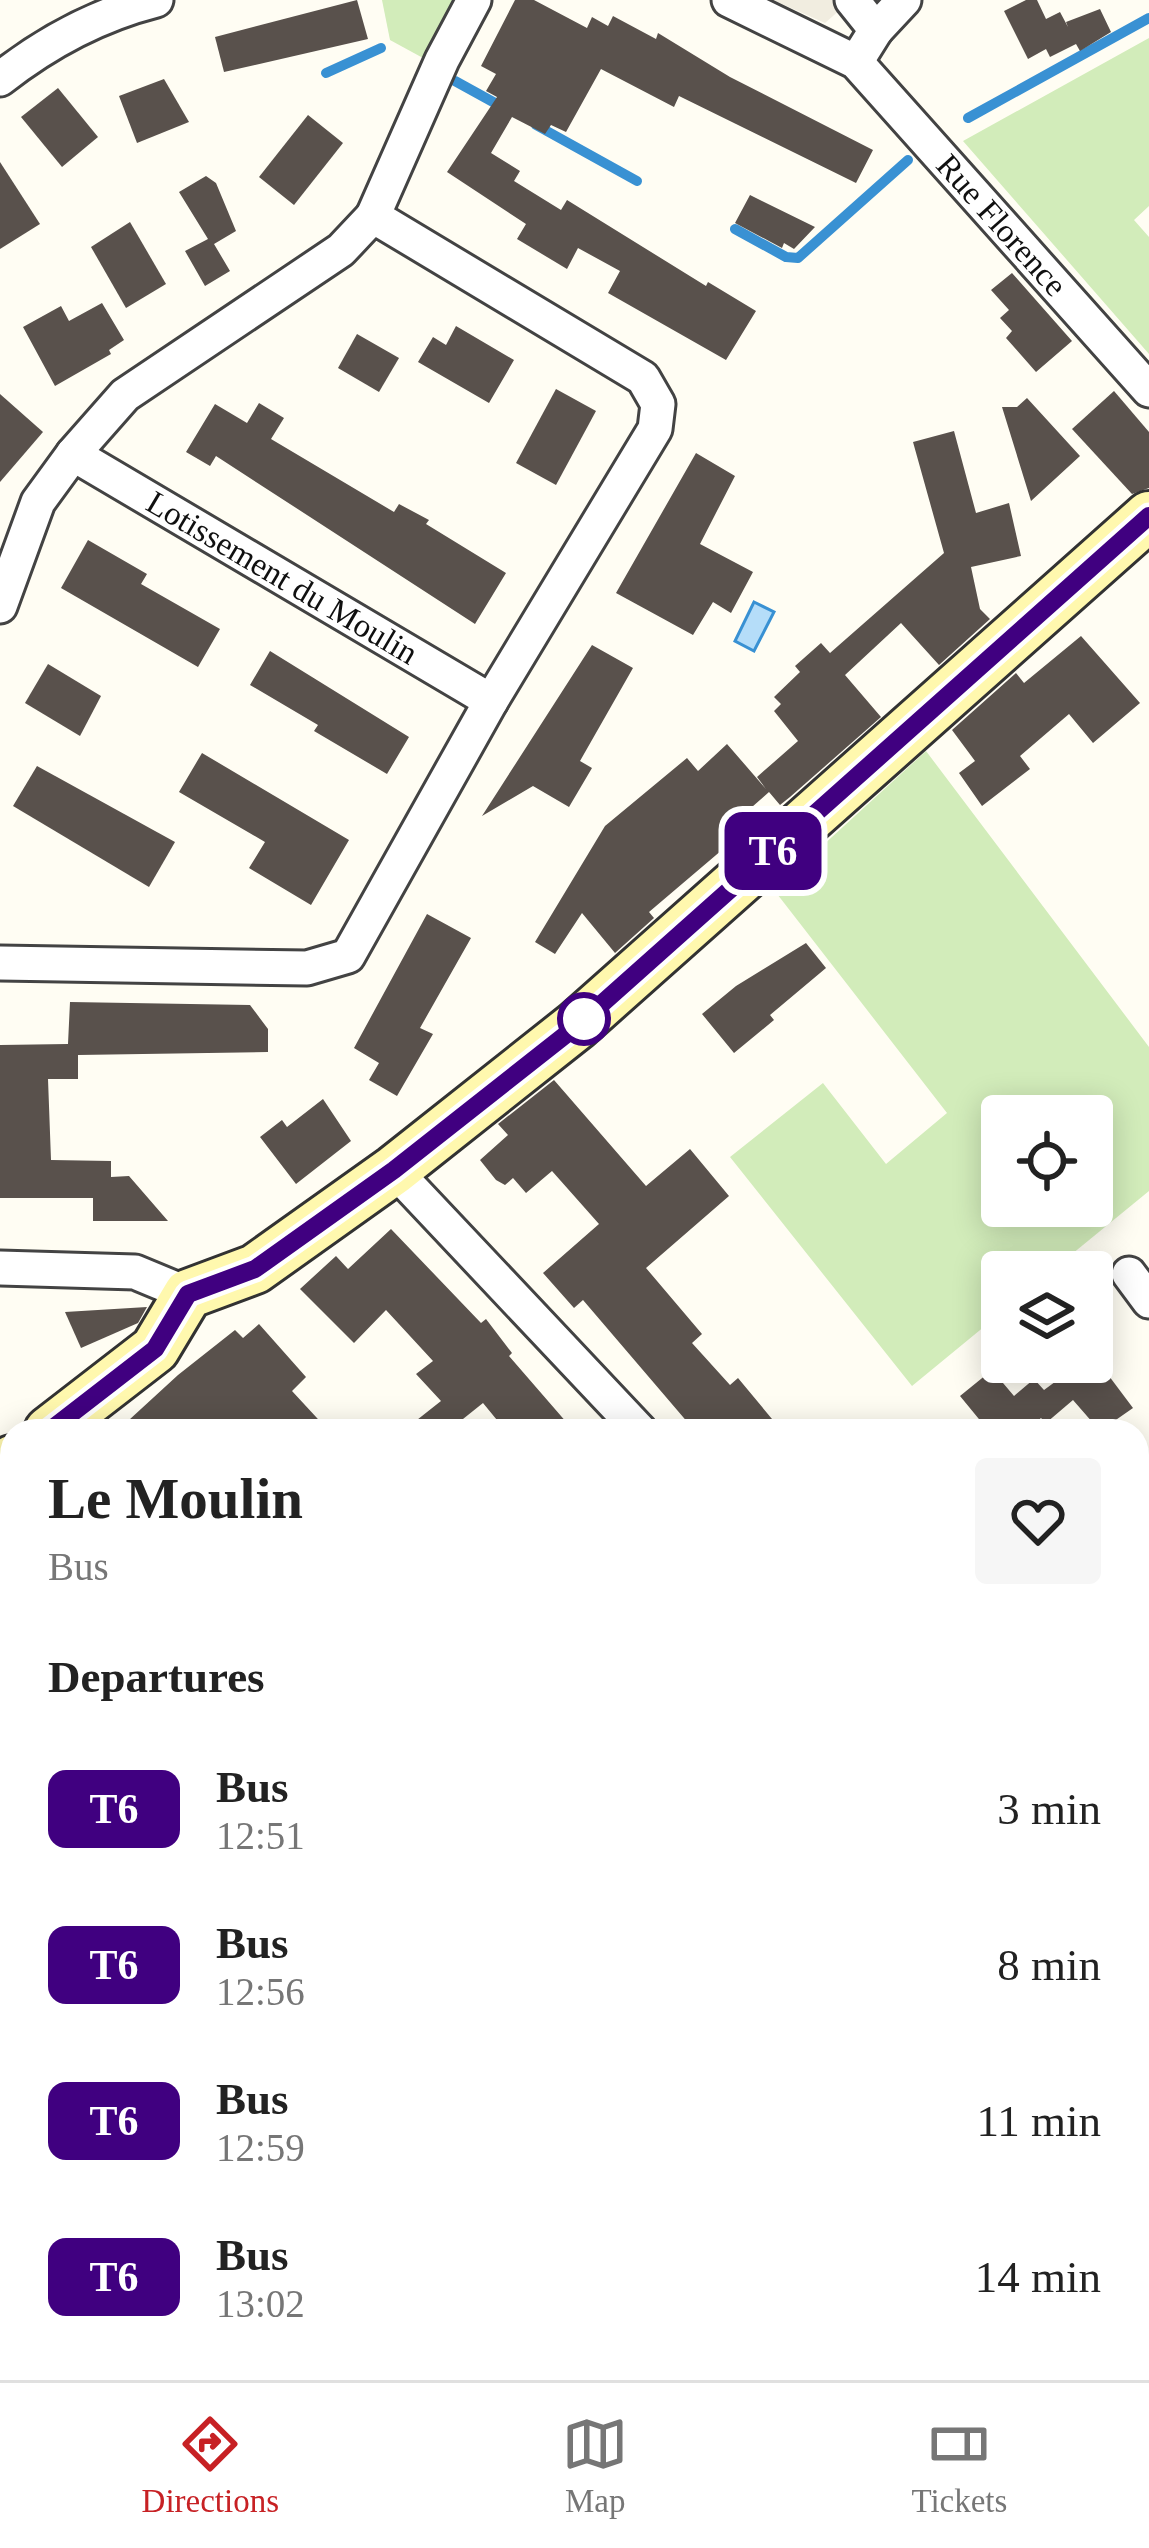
<!DOCTYPE html>
<html lang="en">
<head>
<meta charset="utf-8">
<style>
	:root { --surface:#fff; --page:#f6f6f6; --text:#222; --muted:#767676; --line:#e0e0e0; --accent:#c72124 }
	body { margin:0; font-family:Georgia,serif; background:var(--page); color:var(--text); height:100vh; display:flex; flex-direction:column; font-size:45px; white-space:nowrap }
	* { box-sizing:border-box; margin:0 }
	p { font-size:39px; color:var(--muted) }
	.icon { flex:none; width:66px; height:66px; fill:none; stroke:currentColor; stroke-width:2; stroke-linecap:round; stroke-linejoin:round }
	.map { position:relative; flex:1; overflow:hidden }
	.details { position:absolute; left:0px; top:1419px; width:1149px; height:963px; display:flex; flex-direction:column; background:var(--surface); border-radius:36px 36px 0 0; box-shadow:0 6px 30px #0003 }
	.details>* { flex:none }
	.badge { padding:0 24px; border-radius:18px; font-size:42px; line-height:78px }
	.controls { position:absolute; left:981px; top:1095px; display:grid; gap:24px }
	.controls a { display:grid; place-items:center; width:132px; height:132px; border-radius:12px; background:var(--surface); box-shadow:0 6px 30px #0003; font-size:60px }
	.map>.badge { position:absolute; translate:-50% -50%; box-shadow:0 0 0 6px #fff }
	h2 { padding:0 48px; font-size:45px; line-height:108px }
	.round { display:grid; place-items:center; flex:none; width:126px; height:126px; border-radius:12px; background:var(--page) }
	.summary { display:flex; align-items:center; justify-content:space-between; height:204px; padding:0 48px }
	h1 { font-size:57px; font-weight:700; line-height:90px }
	ul { padding:0; list-style:none }
	li { display:flex; align-items:center; gap:36px; height:156px; padding:0 48px }
	li div { flex:1 }
	li b { display:block; font-size:45px }
	li em { font-style:normal }
	li .badge { min-width:132px; font-weight:700; text-align:center }
	.dock { display:flex; justify-content:space-around; align-items:center; height:168px; border-top:3px solid var(--line); background:var(--surface); font-size:33px; color:var(--muted) }
	.dock a { display:grid; justify-items:center; gap:6px }
	.dock .active { color:var(--accent) }
	.map>svg:first-child { display:block }
	.green { fill:#d2ecba; fill-rule:evenodd }
	.plaza { fill:#f1ede0 }
	.water { fill:#b5ddf9; stroke:#3991d3; stroke-width:3 }
	.lines { fill:none; stroke-linecap:round; stroke-linejoin:round }
	.stream { stroke:#3991d3; stroke-width:10 }
	.building { fill:#59514c }
	.street-casing { stroke:#434343; stroke-width:39 }
	.secondary-casing { stroke:#323232; stroke-width:54 }
	.street { stroke:#fff; stroke-width:33 }
	.secondary { stroke:#fff8ae; stroke-width:48 }
	.line-casing { stroke:#fff; stroke-width:27 }
	.line { stroke:#400080; stroke-width:18 }
	.stop-dot { fill:#fff; stroke:#400080; stroke-width:6 }
	.labels { text-anchor:middle; dominant-baseline:central; stroke-width:12; stroke-linejoin:round; paint-order:stroke }
	.street-label { font-size:33px; fill:#101010; stroke:#fff }
</style>
</head>
<body>
<div class="map">
<svg width="1149" height="2380" viewBox="0 0 1149 2380">
	<rect width="100%" height="100%" fill="#fffdf3"/>
	<g class="green">
		<path d="M 382,0 L 457,0 L 423,58 L 390,40 Z"/>
		<path d="M 1149,38 L 1149,206 L 1134,220 L 1149,237 L 1149,354 L 963,141 Z"/>
		<path d="M 926,751 L 1149,1047 L 1149,1191 L 1050,1272 L 1002,1272 L 1002,1312 L 912,1386 L 730,1157 L 823,1083 L 886,1164 L 947,1113 L 774,890 ZM 1092,1116 L 1092,1206 L 1002,1206 L 1002,1116 Z"/>
	</g>
	<path class="plaza" d="M 773,0 L 838,0 L 842,8 L 825,23 Z"/>
	<path class="water" d="M 754,602 L 774,612 L 754,651 L 735,641 Z"/>
	<g class="lines">
		<g class="stream">
			<path d="M 326,73 L 381,48"/>
			<path d="M 455,81 L 504,108"/>
			<path d="M 968,118 L 1149,18"/>
			<path d="M 536,125 L 637,181"/>
			<path d="M 735,229 L 786,257 L 798,258 L 908,160"/>
		</g>
	</g>
	<g class="building">
		<path d="M 357,0 L 368,39 L 224,72 L 215,37 Z"/>
		<path d="M 515,0 L 534,0 L 587,28 L 592,17 L 608,26 L 613,16 L 656,39 L 658,33 L 730,77 L 873,150 L 856,183 L 679,96 L 674,107 L 601,69 L 566,132 L 551,125 L 545,134 L 512,117 L 491,153 L 520,171 L 514,181 L 561,210 L 567,200 L 706,286 L 708,282 L 756,311 L 726,360 L 608,293 L 620,271 L 578,248 L 567,269 L 517,239 L 526,224 L 447,172 L 497,97 L 486,91 L 496,74 L 481,66 Z"/>
		<path d="M 1026,0 L 1037,0 L 1046,19 L 1060,12 L 1068,27 L 1066,22 L 1100,9 L 1111,32 L 1080,51 L 1076,44 L 1050,57 L 1046,49 L 1028,59 L 1004,11 Z"/>
		<path d="M 164,79 L 189,122 L 137,143 L 119,96 Z"/>
		<path d="M 58,88 L 98,137 L 62,167 L 21,117 Z"/>
		<path d="M 308,115 L 343,143 L 294,205 L 259,177 Z"/>
		<path d="M 0,162 L 40,224 L 0,249 Z"/>
		<path d="M 206,176 L 216,183 L 236,231 L 214,244 L 230,271 L 205,286 L 185,251 L 208,239 L 179,192 Z"/>
		<path d="M 750,195 L 815,227 L 794,249 L 784,243 L 782,248 L 735,223 Z"/>
		<path d="M 130,222 L 166,284 L 126,308 L 91,247 Z"/>
		<path d="M 1012,273 L 1072,341 L 1036,372 L 1006,338 L 1012,331 L 1000,318 L 1009,310 L 991,290 Z"/>
		<path d="M 102,303 L 124,340 L 109,350 L 111,354 L 55,386 L 23,327 L 61,306 L 69,321 Z"/>
		<path d="M 456,326 L 514,360 L 489,403 L 418,362 L 433,337 L 446,345 Z"/>
		<path d="M 357,334 L 399,358 L 379,392 L 338,368 Z"/>
		<path d="M 556,389 L 596,411 L 556,485 L 516,463 Z"/>
		<path d="M 1114,391 L 1149,432 L 1149,488 L 1132,494 L 1072,429 Z"/>
		<path d="M 0,394 L 43,432 L 0,482 Z"/>
		<path d="M 1027,398 L 1080,456 L 1031,501 L 1002,407 L 1017,407 Z"/>
		<path d="M 259,403 L 284,418 L 271,439 L 394,512 L 399,504 L 429,520 L 426,524 L 506,573 L 475,624 L 216,456 L 210,466 L 186,452 L 215,404 L 247,423 Z"/>
		<path d="M 954,431 L 976,513 L 1009,503 L 1021,556 L 971,567 L 980,609 L 990,619 L 939,665 L 901,623 L 845,675 L 881,717 L 790,797 L 780,805 L 769,792 L 721,834 L 729,844 L 649,912 L 654,918 L 615,953 L 582,913 L 555,954 L 535,942 L 605,826 L 687,758 L 698,771 L 727,744 L 766,789 L 757,777 L 798,741 L 774,711 L 781,704 L 774,697 L 800,672 L 795,666 L 821,643 L 830,653 L 944,553 L 913,442 Z"/>
		<path d="M 696,453 L 735,476 L 700,544 L 753,572 L 731,613 L 713,602 L 693,635 L 616,593 Z"/>
		<path d="M 88,540 L 147,574 L 141,584 L 220,629 L 198,667 L 61,588 Z"/>
		<path d="M 1081,636 L 1140,703 L 1093,743 L 1069,714 L 1020,756 L 1030,769 L 982,806 L 959,773 L 975,761 L 952,730 L 1016,673 L 1024,683 Z"/>
		<path d="M 592,645 L 633,668 L 580,761 L 592,768 L 569,807 L 533,786 L 482,816 Z"/>
		<path d="M 270,651 L 409,737 L 387,774 L 314,731 L 318,725 L 250,685 Z"/>
		<path d="M 48,664 L 101,696 L 80,736 L 25,703 Z"/>
		<path d="M 202,753 L 349,840 L 311,905 L 249,868 L 265,842 L 179,792 Z"/>
		<path d="M 37,766 L 175,842 L 149,887 L 13,806 Z"/>
		<path d="M 427,914 L 471,938 L 420,1028 L 433,1034 L 397,1096 L 369,1080 L 379,1063 L 354,1048 Z"/>
		<path d="M 806,943 L 826,968 L 770,1015 L 774,1020 L 734,1053 L 702,1014 L 736,986 Z"/>
		<path d="M 70,1002 L 250,1005 L 268,1029 L 268,1052 L 78,1055 L 78,1079 L 48,1079 L 51,1160 L 111,1161 L 111,1177 L 129,1176 L 168,1221 L 93,1221 L 93,1198 L 0,1198 L 0,1045 L 68,1044 Z"/>
		<path d="M 554,1080 L 646,1186 L 690,1149 L 729,1196 L 646,1268 L 702,1334 L 692,1343 L 730,1385 L 738,1378 L 782,1431 L 695,1431 L 583,1300 L 574,1308 L 543,1273 L 599,1224 L 552,1171 L 526,1193 L 513,1178 L 505,1185 L 496,1180 L 480,1160 L 508,1135 L 498,1124 Z"/>
		<path d="M 323,1099 L 351,1141 L 296,1184 L 260,1137 L 282,1120 L 287,1127 Z"/>
		<path d="M 391,1229 L 481,1323 L 486,1319 L 512,1353 L 509,1356 L 574,1431 L 506,1431 L 483,1403 L 448,1431 L 403,1431 L 441,1401 L 416,1374 L 433,1361 L 386,1310 L 354,1343 L 300,1289 L 336,1256 L 348,1269 Z"/>
		<path d="M 147,1307 L 138,1323 L 81,1348 L 65,1312 Z"/>
		<path d="M 259,1324 L 306,1377 L 292,1391 L 329,1431 L 117,1431 L 178,1375 L 235,1330 L 243,1338 Z"/>
		<path d="M 1100,1349 L 1113,1366 L 1106,1372 L 1133,1408 L 1100,1431 L 1073,1400 L 1046,1423 L 1041,1418 L 1026,1431 L 997,1431 L 988,1420 L 983,1424 L 960,1396 L 992,1370 L 1014,1396 L 1034,1379 L 1044,1390 L 1082,1362 L 1092,1362 L 1092,1355 Z"/>
	</g>
	<g class="lines">
		<g class="street-casing">
			<g id="street">
				<path id="s1" d="M 729,0 L 856,62 L 1149,390"/>
				<path d="M 852,0 L 876,30 L 856,62"/>
				<path d="M 876,30 L 904,0"/>
				<path d="M 0,79 C 47,42 97,15 156,0"/>
				<path d="M 373,216 L 442,60 L 474,0"/>
				<path id="s2" d="M 73,454 L 491,701"/>
				<path d="M 0,606 L 38,502 L 73,454 L 125,395 L 341,250 L 373,216 L 643,378 L 658,404 L 655,429 L 491,701 L 348,956 L 307,968 L 0,963"/>
				<path d="M 394,1170 L 640,1431"/>
				<path d="M 0,1268 L 135,1272 L 188,1294"/>
				<path d="M 1129,1274 L 1149,1301"/>
				<path d="M 0,1542 L 12,1554"/>
				<path d="M 1137,1959 L 1149,1972"/>
				<path d="M 1137,2150 L 1149,2138"/>
				<path d="M 1137,2310 L 1149,2325"/>
				<path d="M 327,2370 L 336,2380"/>
				<path d="M 601,2370 L 611,2380"/>
				<path d="M 901,2380 L 911,2370"/>
			</g>
		</g>
		<g class="secondary-casing">
			<g id="secondary">
				<path d="M 49,1431 L 155,1349 L 188,1294 L 255,1269 L 394,1170 L 577,1025 L 1149,516"/>
				<path d="M 0,1470 L 12,1460"/>
			</g>
		</g>
		<use href="#street" class="street"/>
		<use href="#secondary" class="secondary"/>
	</g>
	<g class="lines">
		<g class="line-casing">
			<path id="line" d="M 49,1431 L 155,1349 L 188,1294 L 255,1269 L 394,1170 L 578,1025 L 1149,516"/>
		</g>
		<use href="#line" class="line"/>
	</g>
	<circle class="stop-dot" cx="584" cy="1019" r="24"/>
	<g class="labels">
		<g class="street-label">
			<text stroke="none"><textPath href="#s1" startOffset="360">Rue Florence</textPath></text>
			<text stroke="none"><textPath href="#s2" startOffset="243">Lotissement du Moulin</textPath></text>
		</g>
	</g>
</svg>
<div class="controls">
<a><svg class="icon" aria-label="locate" viewBox="0 0 24 24"><circle cx="12" cy="12" r="6"/><path d="M12 2v4M12 18v4M2 12h4M18 12h4"/></svg></a>
<a><svg class="icon" aria-label="layers" viewBox="0 0 24 24"><path d="M12 4l9 5-9 5-9-5zM3 14l9 5 9-5"/></svg></a>
</div>
<b class="badge" style="left:773px;top:851px;background:#400080;color:#fff">T6</b>
<section class="details">
<div class="summary"><div><h1>Le Moulin</h1><p>Bus</p></div><a class="round"><svg class="icon" aria-label="heart" viewBox="0 0 24 24"><path d="M12 20l-8-8c-3-5 5-10 8-4 3-6 11-1 8 4z"/></svg></a></div>
<h2>Departures</h2>
<ul>
<li><span class="badge" style="background:#400080;color:#fff">T6</span><div><b>Bus</b><p>12:51</p></div><em>3 min</em></li>
<li><span class="badge" style="background:#400080;color:#fff">T6</span><div><b>Bus</b><p>12:56</p></div><em>8 min</em></li>
<li><span class="badge" style="background:#400080;color:#fff">T6</span><div><b>Bus</b><p>12:59</p></div><em>11 min</em></li>
<li><span class="badge" style="background:#400080;color:#fff">T6</span><div><b>Bus</b><p>13:02</p></div><em>14 min</em></li>
</ul>
</section>
</div>
<nav class="dock">
<a class="active"><svg class="icon" aria-label="directions" viewBox="0 0 24 24"><path d="M12 3l9 9-9 9-9-9zM9 14v-3h6M13 9l2 2-2 2"/></svg>Directions</a>
<a><svg class="icon" aria-label="map" viewBox="0 0 24 24"><path d="M3 6l6-2 6 2 6-2v14l-6 2-6-2-6 2zM9 4v14M15 6v14"/></svg>Map</a>
<a><svg class="icon" aria-label="tickets" viewBox="0 0 24 24"><path d="M3 7h18v10H3zM15 7v10"/></svg>Tickets</a>
</nav>
</body>
</html>
